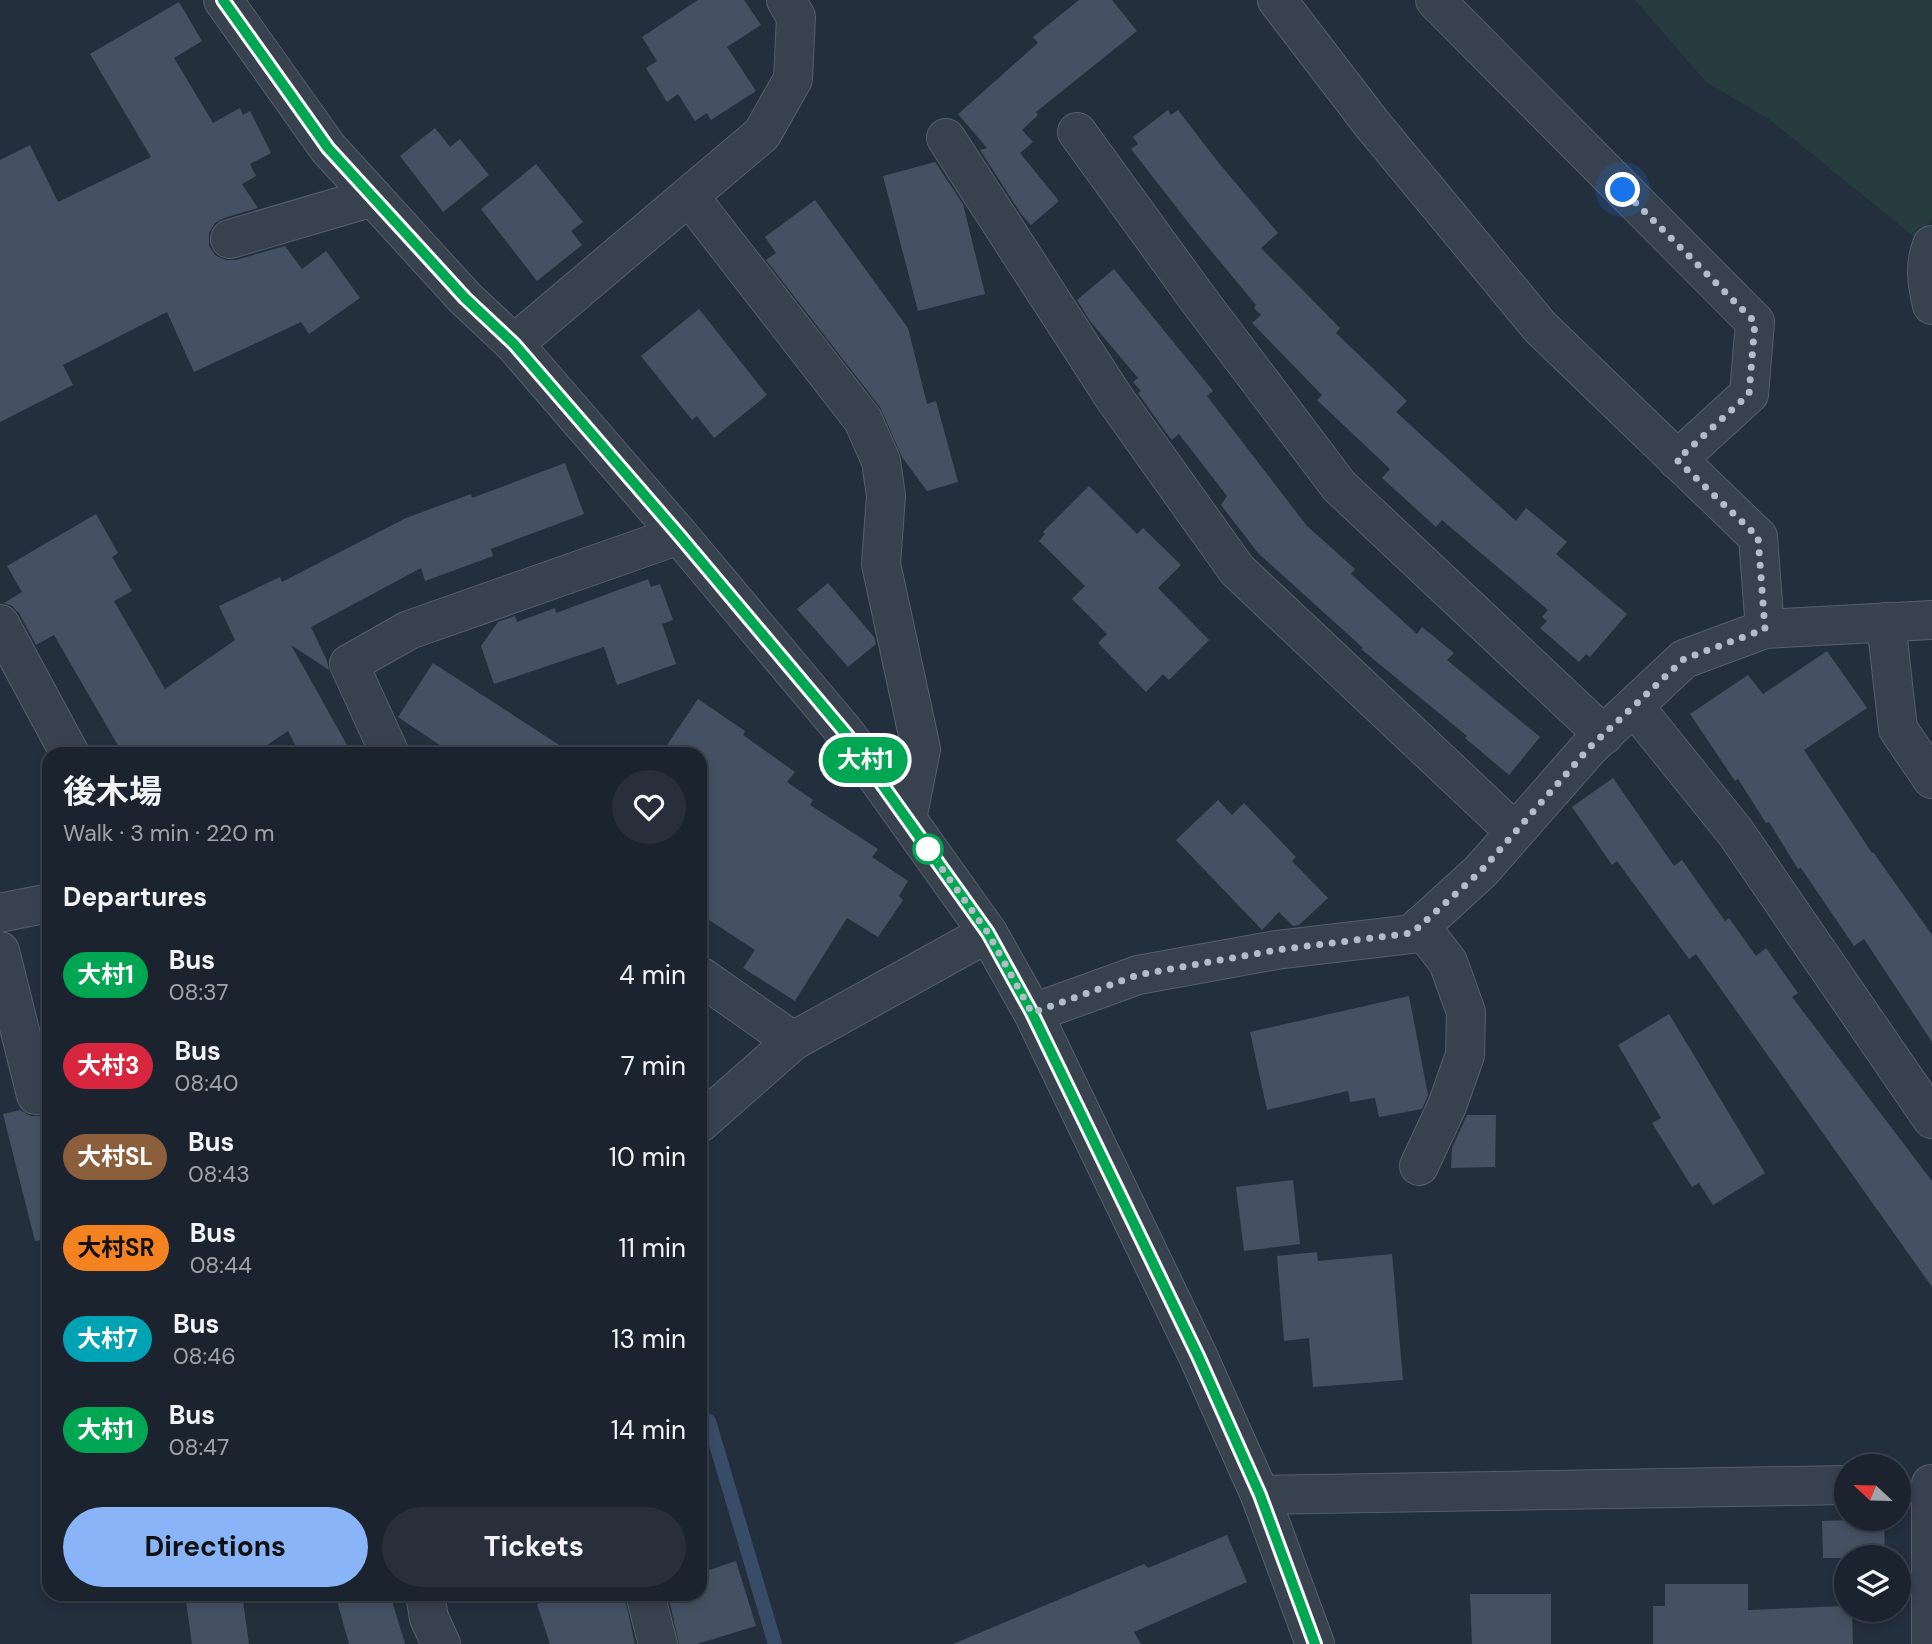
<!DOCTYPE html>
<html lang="en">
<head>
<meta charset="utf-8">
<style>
	:root { --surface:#1b232e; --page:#282f3a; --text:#f1f3f6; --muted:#a0a4aa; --line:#39404a; --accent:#8ab4f8 }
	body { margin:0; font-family:"DM Sans","Noto Sans JP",sans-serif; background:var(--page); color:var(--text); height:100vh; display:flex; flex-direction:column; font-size:26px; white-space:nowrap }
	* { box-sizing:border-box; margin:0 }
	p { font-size:23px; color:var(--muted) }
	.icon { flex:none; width:38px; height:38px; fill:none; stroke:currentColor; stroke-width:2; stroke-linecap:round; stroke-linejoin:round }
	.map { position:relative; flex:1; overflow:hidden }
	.drawer { position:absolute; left:42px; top:747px; width:665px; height:854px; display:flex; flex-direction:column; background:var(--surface); border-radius:21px; box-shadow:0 4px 10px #0003,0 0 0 2px var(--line) }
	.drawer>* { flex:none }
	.badge { padding:0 14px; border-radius:23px; font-size:24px; line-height:46px }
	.needle { width:46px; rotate:292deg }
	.controls { position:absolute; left:1834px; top:1454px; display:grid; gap:14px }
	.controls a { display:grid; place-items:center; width:77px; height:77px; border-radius:50%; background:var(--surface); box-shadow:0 4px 10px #0003,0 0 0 2px var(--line); font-size:35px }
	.you { position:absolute; width:35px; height:35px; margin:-18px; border:5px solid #fff; border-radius:50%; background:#1a73e8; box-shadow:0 0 0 10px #1a73e833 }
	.map>.badge { position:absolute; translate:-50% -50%; box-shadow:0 0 0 4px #fff }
	h2 { padding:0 21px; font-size:26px; line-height:63px }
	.round { display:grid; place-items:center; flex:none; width:74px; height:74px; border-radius:37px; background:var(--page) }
	.summary { display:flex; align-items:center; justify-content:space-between; height:119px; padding:0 21px }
	h1 { font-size:33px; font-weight:700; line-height:52px }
	.action { display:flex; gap:14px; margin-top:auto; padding:14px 21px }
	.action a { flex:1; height:80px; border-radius:42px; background:var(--accent); color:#111; font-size:28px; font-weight:700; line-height:80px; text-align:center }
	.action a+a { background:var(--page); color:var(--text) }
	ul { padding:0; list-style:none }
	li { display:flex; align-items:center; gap:21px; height:91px; padding:0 21px }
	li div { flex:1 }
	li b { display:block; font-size:26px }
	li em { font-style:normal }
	li .badge { min-width:77px; font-weight:700; text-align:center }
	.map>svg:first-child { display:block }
	.green { fill:#263c3f }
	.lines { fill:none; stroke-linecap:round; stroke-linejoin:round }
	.stream { stroke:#394c67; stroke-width:14 }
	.building { fill:#455162 }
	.minor-casing { stroke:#565f6c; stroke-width:40 }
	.minor { stroke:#38414e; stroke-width:38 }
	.line-casing { stroke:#fff; stroke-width:16 }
	.line { stroke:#00a651; stroke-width:10 }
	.walk { stroke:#b4bcc9; stroke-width:7; stroke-dasharray:0 12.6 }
	.stop-dot { fill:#fff; stroke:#00a651; stroke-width:3.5 }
</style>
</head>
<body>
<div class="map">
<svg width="1932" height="1644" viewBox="0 0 1932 1644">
	<rect width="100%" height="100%" fill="#242f3e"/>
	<path class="green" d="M 1635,0 L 1932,0 L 1932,219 L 1918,240 L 1769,119 L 1706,82 Z"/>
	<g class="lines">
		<path class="stream" d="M 709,1421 L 775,1644"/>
	</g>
	<g class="building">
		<path d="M 698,0 L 744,0 L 761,25 L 727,47 L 756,91 L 711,120 L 707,113 L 695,121 L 678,94 L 667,102 L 646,68 L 657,61 L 642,37 Z"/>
		<path d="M 1079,0 L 1112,0 L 1137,31 L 1036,112 L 1038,115 L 1022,130 L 1033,142 L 1020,153 L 1059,201 L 1031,225 L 1021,214 L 980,150 L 987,148 L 958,114 L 1038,43 L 1033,37 Z"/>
		<path d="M 179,2 L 202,41 L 174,58 L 213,123 L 240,108 L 243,115 L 250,111 L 271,153 L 250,164 L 256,176 L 242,184 L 258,208 L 224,218 L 215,223 L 209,233 L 209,246 L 215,255 L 226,260 L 236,260 L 285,246 L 302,269 L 326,251 L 360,298 L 309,334 L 301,322 L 194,372 L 167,312 L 63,365 L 73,385 L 0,422 L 0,160 L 30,145 L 58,202 L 151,157 L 90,54 Z"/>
		<path d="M 1168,110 L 1171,115 L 1178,110 L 1218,162 L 1278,233 L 1261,248 L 1340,328 L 1336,333 L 1407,401 L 1396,412 L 1516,521 L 1526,508 L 1567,542 L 1556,554 L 1627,614 L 1590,657 L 1586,654 L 1579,662 L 1540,628 L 1547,621 L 1542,617 L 1548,610 L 1442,520 L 1436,527 L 1382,478 L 1390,469 L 1317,400 L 1322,395 L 1252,323 L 1261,315 L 1254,308 L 1256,305 L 1198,235 L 1131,149 L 1138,144 L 1133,137 Z"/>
		<path d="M 435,128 L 450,147 L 460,139 L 489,175 L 443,212 L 400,156 Z"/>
		<path d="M 935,162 L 963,204 L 985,294 L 918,311 L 883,176 Z"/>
		<path d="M 536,164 L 583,222 L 571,231 L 582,245 L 537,281 L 481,209 Z"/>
		<path d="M 815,200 L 908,328 L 927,404 L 936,401 L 958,482 L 927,491 L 902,457 L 880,407 L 766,260 L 776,253 L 765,237 Z"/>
		<path d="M 1114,269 L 1213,391 L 1207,396 L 1307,526 L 1355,569 L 1351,574 L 1417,634 L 1422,627 L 1454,653 L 1447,660 L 1540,737 L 1509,775 L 1465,738 L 1467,736 L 1361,649 L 1363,648 L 1258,553 L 1221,505 L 1227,496 L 1179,434 L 1172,440 L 1167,434 L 1138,393 L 1141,391 L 1133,382 L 1138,378 L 1090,321 L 1077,300 Z"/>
		<path d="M 699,309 L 767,395 L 714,438 L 697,416 L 692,420 L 641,356 Z"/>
		<path d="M 565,463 L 584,514 L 491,549 L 493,556 L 425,581 L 421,568 L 311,627 L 327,661 L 329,670 L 291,645 L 352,754 L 300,754 L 288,731 L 254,754 L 123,754 L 54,635 L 36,645 L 19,613 L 12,606 L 4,603 L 22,592 L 7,566 L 96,514 L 118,553 L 112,557 L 132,591 L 114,601 L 165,689 L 235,640 L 219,606 L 280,577 L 282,582 L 406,518 L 471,494 L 472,498 Z"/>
		<path d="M 1089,486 L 1137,534 L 1143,528 L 1181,565 L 1158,588 L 1209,640 L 1169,680 L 1163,674 L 1146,692 L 1098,643 L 1107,634 L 1072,599 L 1085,586 L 1039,541 L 1045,534 L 1043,532 Z"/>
		<path d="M 648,579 L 651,587 L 660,584 L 673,620 L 662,624 L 676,664 L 617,685 L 604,647 L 494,684 L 481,646 L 498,622 L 515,616 L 517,622 L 555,608 L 556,613 Z"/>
		<path d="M 828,583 L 874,637 L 876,644 L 848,667 L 797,609 Z"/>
		<path d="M 1827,651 L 1867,708 L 1804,750 L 1872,853 L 1873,852 L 1932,935 L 1932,1042 L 1864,939 L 1854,946 L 1801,868 L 1798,869 L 1769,822 L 1766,823 L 1738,779 L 1735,781 L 1690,714 L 1748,675 L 1763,694 Z"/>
		<path d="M 433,663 L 573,754 L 453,754 L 398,717 Z"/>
		<path d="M 698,699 L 745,731 L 743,735 L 795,772 L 787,782 L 813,800 L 810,805 L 878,849 L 872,857 L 908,881 L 899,896 L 903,900 L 878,937 L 847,918 L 795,1001 L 743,968 L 755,950 L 700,914 L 700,754 L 661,754 Z"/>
		<path d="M 1613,778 L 1674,866 L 1682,860 L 1725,921 L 1729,918 L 1756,956 L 1766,948 L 1798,993 L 1792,997 L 1932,1181 L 1932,1287 L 1696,954 L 1689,959 L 1617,861 L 1612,865 L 1572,807 Z"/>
		<path d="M 1218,800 L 1232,815 L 1244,803 L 1296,857 L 1292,861 L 1328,898 L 1299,925 L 1293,926 L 1279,912 L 1262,930 L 1176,840 Z"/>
		<path d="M 1409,996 L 1428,1095 L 1422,1109 L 1379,1117 L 1375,1098 L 1350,1102 L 1348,1091 L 1267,1110 L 1250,1032 Z"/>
		<path d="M 1669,1014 L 1765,1173 L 1713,1205 L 1699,1183 L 1692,1187 L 1652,1123 L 1661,1118 L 1618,1045 Z"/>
		<path d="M 20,1110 L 31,1116 L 41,1116 L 49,1112 L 49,1239 L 35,1241 L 3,1114 Z"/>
		<path d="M 1467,1115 L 1496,1115 L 1495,1167 L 1451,1168 L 1452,1148 Z"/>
		<path d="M 1293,1180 L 1300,1244 L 1244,1251 L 1236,1187 Z"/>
		<path d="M 1317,1252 L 1318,1261 L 1392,1254 L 1403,1380 L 1313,1387 L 1309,1338 L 1284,1341 L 1277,1256 Z"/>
		<path d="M 1884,1519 L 1885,1558 L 1823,1558 L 1822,1521 Z"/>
		<path d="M 1227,1535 L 1247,1582 L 1134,1632 L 1141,1644 L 953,1644 L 1144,1564 L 1148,1568 Z"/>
		<path d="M 736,1561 L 756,1626 L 697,1644 L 679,1644 L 668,1594 L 700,1594 L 700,1573 Z"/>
		<path d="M 1665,1584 L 1748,1584 L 1748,1610 L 1846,1606 L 1846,1610 L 1852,1610 L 1853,1644 L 1653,1644 L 1653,1606 L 1665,1606 Z"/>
		<path d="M 185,1594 L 242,1594 L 249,1644 L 192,1644 Z"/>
		<path d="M 335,1594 L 390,1594 L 405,1644 L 349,1644 Z"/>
		<path d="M 566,1594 L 624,1594 L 635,1644 L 550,1644 L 537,1604 Z"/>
		<path d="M 1470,1594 L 1551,1594 L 1551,1644 L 1472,1644 Z"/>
	</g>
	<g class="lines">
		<g class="minor-casing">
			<g id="minor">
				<path d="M 223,0 L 328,148 L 465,298 L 514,344 L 679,535 L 847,735 L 988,933 L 1033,1013 L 1198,1356 L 1260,1495 L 1315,1644"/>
				<path d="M 1277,0 L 1372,124 L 1540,327 L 1758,537 L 1765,629"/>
				<path d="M 1435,0 L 1755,322 L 1749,394 L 1677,460"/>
				<path d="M 1077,132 L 1198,299 L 1339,486 L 1604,735"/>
				<path d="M 946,138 L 1115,399 L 1237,570 L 1515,832"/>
				<path d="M 689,196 L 863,420 L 881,461 L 886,496 L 881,564 L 921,749 L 907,819"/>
				<path d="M 230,239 L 373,197"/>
				<path d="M 1932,245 C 1924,265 1927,284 1932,305"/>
				<path d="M 514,344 L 762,134 L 793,79 L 796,17 L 786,0"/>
				<path d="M 1886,622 L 1898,729 L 1932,779"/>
				<path d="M 0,624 L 70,754"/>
				<path d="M 1634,706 L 1736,833 L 1932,1119"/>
				<path d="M 390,754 L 349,664 L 409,630 L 679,535"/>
				<path d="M 0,913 L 49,903"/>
				<path d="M 0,951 L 36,1095"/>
				<path d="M 700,976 L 793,1041"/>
				<path d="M 1033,1013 L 1138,975 L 1276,950 L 1412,934 L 1481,871 L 1589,748 L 1684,659 L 1765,629 L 1932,620"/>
				<path d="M 700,1123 L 793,1041 L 988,933"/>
				<path d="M 1419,1166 L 1447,1106 L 1465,1055 L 1466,1012 L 1448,962 L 1420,926"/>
				<path d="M 1931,1484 L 1931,1644"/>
				<path d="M 1260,1495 L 1846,1485"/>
				<path d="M 425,1594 L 429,1618 L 441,1644"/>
				<path d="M 645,1594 L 658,1644"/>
			</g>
		</g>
		<use href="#minor" class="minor"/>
	</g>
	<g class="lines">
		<g class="line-casing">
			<path id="line" d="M 223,0 L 328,148 L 465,298 L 514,344 L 679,535 L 847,735 L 988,933 L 1032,1013 L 1198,1356 L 1260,1495 L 1315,1644"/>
		</g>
		<use href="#line" class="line"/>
		<path class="walk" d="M 928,849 L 988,933 L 1032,1013 L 1138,975 L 1276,950 L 1412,933 L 1481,871 L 1589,748 L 1684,659 L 1765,629 L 1758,537 L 1677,460 L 1749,394 L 1755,322 L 1623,190"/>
	</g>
	<circle class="stop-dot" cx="928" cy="849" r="14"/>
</svg>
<div class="controls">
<a><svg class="needle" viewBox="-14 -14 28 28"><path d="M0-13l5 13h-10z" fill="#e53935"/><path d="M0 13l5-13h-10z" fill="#a0a4aa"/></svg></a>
<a><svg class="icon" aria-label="layers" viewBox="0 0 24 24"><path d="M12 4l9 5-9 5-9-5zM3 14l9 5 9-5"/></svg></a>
</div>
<div class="you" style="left:1623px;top:190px"></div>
<b class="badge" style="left:865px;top:760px;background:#00a651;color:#fff">大村1</b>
<section class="drawer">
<div class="summary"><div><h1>後木場</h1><p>Walk · 3 min · 220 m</p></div><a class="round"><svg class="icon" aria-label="heart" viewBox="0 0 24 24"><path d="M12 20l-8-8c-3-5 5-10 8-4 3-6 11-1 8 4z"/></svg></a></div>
<h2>Departures</h2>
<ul>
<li><span class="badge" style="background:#00a651;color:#fff">大村1</span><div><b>Bus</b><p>08:37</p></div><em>4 min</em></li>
<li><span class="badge" style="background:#d7263d;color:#fff">大村3</span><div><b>Bus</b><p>08:40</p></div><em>7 min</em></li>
<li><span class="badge" style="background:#8b5e3c;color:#fff">大村SL</span><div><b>Bus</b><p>08:43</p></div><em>10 min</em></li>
<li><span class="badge" style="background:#f58220;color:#111">大村SR</span><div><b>Bus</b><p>08:44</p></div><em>11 min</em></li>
<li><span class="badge" style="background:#00a3b4;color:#fff">大村7</span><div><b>Bus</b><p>08:46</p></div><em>13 min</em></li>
<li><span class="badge" style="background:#00a651;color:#fff">大村1</span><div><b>Bus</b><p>08:47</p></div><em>14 min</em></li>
</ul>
<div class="action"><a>Directions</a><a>Tickets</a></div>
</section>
</div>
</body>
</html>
